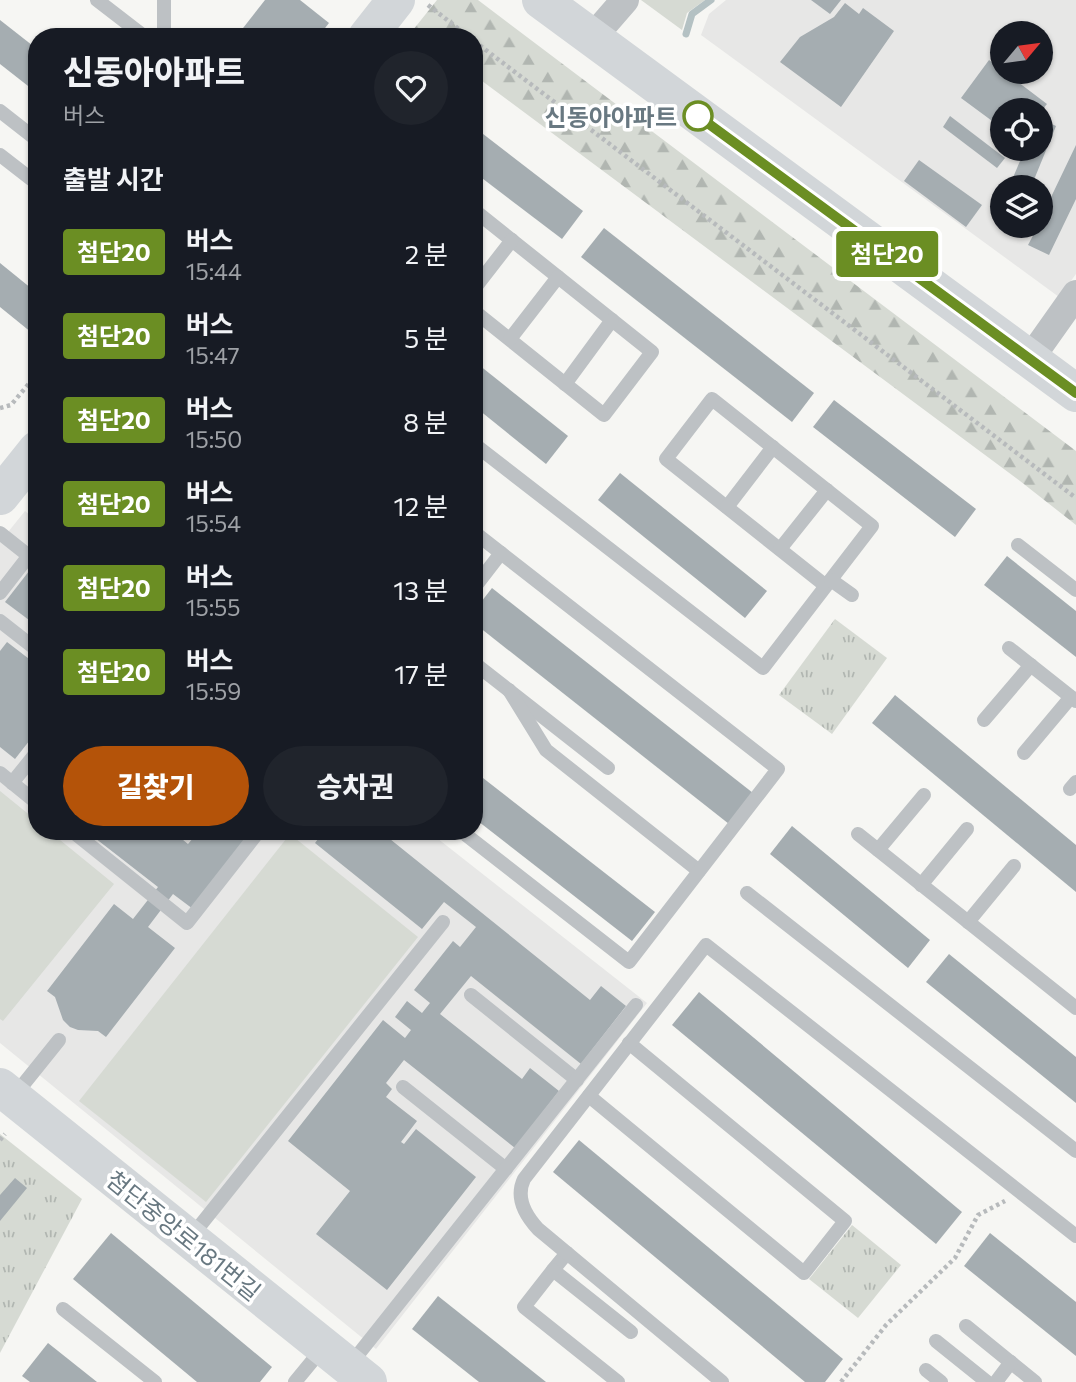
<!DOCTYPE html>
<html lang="ko">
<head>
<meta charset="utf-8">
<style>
	:root { --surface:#171b24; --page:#20242c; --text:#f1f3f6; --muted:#9ea1a6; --accent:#b45309 }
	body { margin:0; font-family:Commissioner,"Noto Sans KR",sans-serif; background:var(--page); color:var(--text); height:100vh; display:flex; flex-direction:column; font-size:26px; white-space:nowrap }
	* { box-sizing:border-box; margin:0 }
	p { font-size:23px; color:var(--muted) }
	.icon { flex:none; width:38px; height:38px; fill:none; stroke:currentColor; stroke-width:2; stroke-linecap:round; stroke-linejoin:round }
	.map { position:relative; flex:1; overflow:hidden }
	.panel { position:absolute; left:28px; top:28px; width:455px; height:812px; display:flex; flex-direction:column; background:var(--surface); border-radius:28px; box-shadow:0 2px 5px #0004 }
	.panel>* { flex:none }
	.badge { padding:0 14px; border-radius:5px; font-size:24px; line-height:46px }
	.needle { width:46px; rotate:61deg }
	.buttons { position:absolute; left:990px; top:21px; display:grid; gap:14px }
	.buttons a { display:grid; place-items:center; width:63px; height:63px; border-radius:50%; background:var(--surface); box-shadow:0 2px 5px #0004; font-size:35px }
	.map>.badge { position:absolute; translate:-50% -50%; box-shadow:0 0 0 4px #fff }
	h2 { padding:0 35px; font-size:26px; line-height:63px }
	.round { display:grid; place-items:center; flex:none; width:74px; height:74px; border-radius:37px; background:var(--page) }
	.headline { display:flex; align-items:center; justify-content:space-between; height:119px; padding:0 35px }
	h1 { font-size:33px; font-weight:800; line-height:52px }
	.action { display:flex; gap:14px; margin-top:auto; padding:14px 35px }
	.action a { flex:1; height:80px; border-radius:42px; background:var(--accent); color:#fff; font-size:28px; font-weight:800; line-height:80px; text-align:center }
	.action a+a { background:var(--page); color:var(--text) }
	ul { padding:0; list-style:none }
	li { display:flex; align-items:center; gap:21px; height:84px; padding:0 35px }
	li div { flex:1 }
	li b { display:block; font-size:26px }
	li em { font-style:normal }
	li .badge { min-width:77px; font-weight:700; text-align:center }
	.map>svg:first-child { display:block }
	.built { fill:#e7e7e6; fill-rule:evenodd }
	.grass { fill:#d6dad3 }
	.forest { fill:url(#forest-firs) }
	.park { fill:url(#park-tufts) }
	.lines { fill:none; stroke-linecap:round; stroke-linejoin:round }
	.stream { stroke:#b4c1c3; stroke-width:7 }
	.building { fill:#a5adb1 }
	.path { stroke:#b7babc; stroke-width:4.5; stroke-dasharray:3.5 3.5; stroke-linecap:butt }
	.lane { stroke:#bdc1c4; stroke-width:14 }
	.street { stroke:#bdc1c4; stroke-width:28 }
	.secondary { stroke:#d2d6d9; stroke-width:38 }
	.primary { stroke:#d2d6d9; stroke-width:38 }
	.line-casing { stroke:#fff; stroke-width:16 }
	.line { stroke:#6b8e23; stroke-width:10 }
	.stop-dot { fill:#fff; stroke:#6b8e23; stroke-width:3.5 }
	.labels { text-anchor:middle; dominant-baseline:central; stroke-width:7; stroke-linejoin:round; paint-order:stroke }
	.stop-label { font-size:24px; font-weight:bold; fill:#687881; stroke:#fff; text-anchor:end }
	.street-label { font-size:24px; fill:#687881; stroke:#fff }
</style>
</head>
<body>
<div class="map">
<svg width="1076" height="1382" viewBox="0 0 1076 1382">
	<defs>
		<pattern id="forest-firs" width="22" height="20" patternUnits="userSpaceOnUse" patternTransform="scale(1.75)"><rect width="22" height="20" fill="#d6dad3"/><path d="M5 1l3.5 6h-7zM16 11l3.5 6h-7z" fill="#b1b6b1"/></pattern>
		<pattern id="park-tufts" width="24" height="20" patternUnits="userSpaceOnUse" patternTransform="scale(1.75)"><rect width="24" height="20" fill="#d6dad3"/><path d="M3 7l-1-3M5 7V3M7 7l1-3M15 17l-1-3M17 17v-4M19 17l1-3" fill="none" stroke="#b1b6b1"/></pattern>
	</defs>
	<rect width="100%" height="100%" fill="#f6f6f3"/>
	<g class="built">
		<path d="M 726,0 L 1076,0 L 1076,274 L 1059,297 L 701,35 L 709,14 ZM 1003,33 L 1041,33 L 1041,72 L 1003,72 ZM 1003,110 L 1041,110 L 1041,149 L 1003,149 ZM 1003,187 L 1041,187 L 1041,226 L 1003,226 Z"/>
		<path d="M 25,511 L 37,521 L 37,831 L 428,831 L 647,1003 L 376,1349 L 0,1043 L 0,542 Z"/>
	</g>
	<g class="grass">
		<path d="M 641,0 L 705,0 L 687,13 L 682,30 Z"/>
		<path d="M 0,791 L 37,821 L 37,831 L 49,831 L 114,884 L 3,1021 L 0,1019 Z"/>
		<path d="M 290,834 L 418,937 L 206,1202 L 79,1101 Z"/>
	</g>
	<path class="forest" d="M 437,0 L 478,0 L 1076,451 L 1076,525 L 1020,481 L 474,75 L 474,37 L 422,37 L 413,30 Z"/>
	<g class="park">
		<path d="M 835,619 L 887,658 L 832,734 L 779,695 Z"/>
		<path d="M 0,1134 L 82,1199 L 0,1353 Z"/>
		<path d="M 852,1225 L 901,1265 L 858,1318 L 809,1279 Z"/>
	</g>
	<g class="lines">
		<path class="stream" d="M 686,34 L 692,14 L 711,0"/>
	</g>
	<g class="building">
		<path d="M 265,0 L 300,0 L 329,23 L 318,37 L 236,37 Z"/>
		<path d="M 811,0 L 841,0 L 830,14 Z"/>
		<path d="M 845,3 L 859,14 L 863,8 L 894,31 L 841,107 L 780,62 L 800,37 L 834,17 Z"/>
		<path d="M 0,20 L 37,49 L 37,93 L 0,64 Z"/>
		<path d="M 989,60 L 1047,104 L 1042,110 L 1003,110 L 1003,129 L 961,98 Z"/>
		<path d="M 950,116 L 1005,158 L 997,168 L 943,127 Z"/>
		<path d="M 1041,119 L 1056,126 L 1031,187 L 1009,187 L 1025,149 L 1041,149 Z"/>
		<path d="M 474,127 L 583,211 L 562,239 L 474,172 Z"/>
		<path d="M 1076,145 L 1076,199 L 1049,255 L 1028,245 L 1038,226 L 1041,226 L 1041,218 Z"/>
		<path d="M 919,160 L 982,205 L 966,227 L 904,181 Z"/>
		<path d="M 604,228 L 814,393 L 792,422 L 581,257 Z"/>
		<path d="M 0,263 L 37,293 L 37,337 L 0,307 Z"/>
		<path d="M 474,361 L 568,436 L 546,464 L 474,406 Z"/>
		<path d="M 834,400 L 976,509 L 955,537 L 813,427 Z"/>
		<path d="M 620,473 L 767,591 L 745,618 L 598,500 Z"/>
		<path d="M 1007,556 L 1076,611 L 1076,657 L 984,585 Z"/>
		<path d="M 33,566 L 37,569 L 37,626 L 5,602 Z"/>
		<path d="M 492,588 L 753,793 L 729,824 L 474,623 L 474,611 Z"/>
		<path d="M 7,642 L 37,665 L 37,731 L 15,759 L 0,747 L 0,651 Z"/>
		<path d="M 895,695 L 1076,845 L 1076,892 L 872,723 Z"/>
		<path d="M 474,771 L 655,912 L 632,941 L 474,818 Z"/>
		<path d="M 792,826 L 930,940 L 908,968 L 770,854 Z"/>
		<path d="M 86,831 L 172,831 L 188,844 L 199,831 L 253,831 L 193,909 L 173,894 L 148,927 L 175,948 L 106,1037 L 98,1031 L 78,1030 L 70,1027 L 63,1020 L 55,997 L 47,991 L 114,904 L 133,919 L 158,887 Z"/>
		<path d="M 324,831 L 380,831 L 590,1000 L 601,986 L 626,1006 L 581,1064 L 471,976 L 440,1014 L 522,1079 L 530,1068 L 559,1091 L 515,1148 L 404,1060 L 386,1083 L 392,1089 L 386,1097 L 417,1121 L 401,1142 L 404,1144 L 416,1129 L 476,1177 L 387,1290 L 316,1234 L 350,1191 L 288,1141 L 383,1020 L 405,1038 L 411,1030 L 395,1017 L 407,1001 L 422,1013 L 430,1003 L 414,990 L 453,941 L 460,947 L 476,927 L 444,902 L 422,929 L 315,843 Z"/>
		<path d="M 949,954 L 1076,1057 L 1076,1103 L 926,982 Z"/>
		<path d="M 699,992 L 962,1212 L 936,1244 L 672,1025 Z"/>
		<path d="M 579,1140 L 843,1359 L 825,1382 L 805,1382 L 553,1172 Z"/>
		<path d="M 15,1178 L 27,1188 L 0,1221 L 0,1195 Z"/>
		<path d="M 111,1233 L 272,1367 L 260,1382 L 197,1382 L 73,1279 Z"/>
		<path d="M 990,1233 L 1076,1302 L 1076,1356 L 964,1266 Z"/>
		<path d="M 438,1296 L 546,1382 L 479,1382 L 412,1329 Z"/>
		<path d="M 48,1343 L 97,1382 L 30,1382 L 22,1376 Z"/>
	</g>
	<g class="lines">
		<g class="path">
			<path d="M 428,5 L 469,37"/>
			<path d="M 474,41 L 1076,498"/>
			<path d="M 0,408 L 11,405 L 37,374"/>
			<path d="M 0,1140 L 5,1134"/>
			<path d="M 841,1382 L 886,1325 L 955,1258 L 978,1215 L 1005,1201"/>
		</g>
		<g class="lane">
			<path d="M 97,0 L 145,37"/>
			<path d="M 164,37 L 164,0"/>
			<path d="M 0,111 L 37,140"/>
			<path d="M 0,155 L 31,179 L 37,176"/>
			<path d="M 474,210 L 652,352 L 604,415 L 474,311"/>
			<path d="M 474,289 L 512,240"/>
			<path d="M 510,339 L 558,277"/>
			<path d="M 565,384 L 612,320"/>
			<path d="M 474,444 L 763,668 L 872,526 L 712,399 L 666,459 L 826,586"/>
			<path d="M 727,507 L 773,447"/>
			<path d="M 0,533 L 29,556"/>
			<path d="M 1018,545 L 1076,590"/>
			<path d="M 780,549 L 827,490"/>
			<path d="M 831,580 L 852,595"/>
			<path d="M 474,588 L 501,553"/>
			<path d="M 0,593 L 31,553 L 37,557"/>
			<path d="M 0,621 L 37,650"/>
			<path d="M 1009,648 L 1076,701"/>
			<path d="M 474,663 L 608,768"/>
			<path d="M 509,690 L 546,750 L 699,871"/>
			<path d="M 984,720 L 1031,665"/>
			<path d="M 1024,753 L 1071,697"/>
			<path d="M 0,773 L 37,803"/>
			<path d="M 12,783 L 37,752"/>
			<path d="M 1070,789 L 1076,782"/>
			<path d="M 72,831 L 187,923 L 259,831"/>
			<path d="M 461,831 L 629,962 L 778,769 L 474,532"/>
			<path d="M 858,834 L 1076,1008"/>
			<path d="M 878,850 L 924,795"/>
			<path d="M 921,885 L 967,829"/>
			<path d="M 747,893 L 1076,1151"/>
			<path d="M 968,922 L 1014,866"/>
			<path d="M 471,995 L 577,1080"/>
			<path d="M 403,1087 L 506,1169"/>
			<path d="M 14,1096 L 59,1040"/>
			<path d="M 589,1096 L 804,1273 L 845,1221 L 629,1043"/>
			<path d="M 190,1238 L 443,922"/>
			<path d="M 567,1253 L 553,1270 L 631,1332"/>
			<path d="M 553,1270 L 524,1307 L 618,1382"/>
			<path d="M 63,1309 L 155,1382"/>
			<path d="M 966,1326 L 1035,1382"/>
			<path d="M 936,1341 L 987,1382"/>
			<path d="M 349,1366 L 636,1005"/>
			<path d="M 926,1370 L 941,1382"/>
			<path d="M 295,1382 L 323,1348"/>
			<path d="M 722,1382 L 538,1229 C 525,1215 515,1198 524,1179 L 706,945 L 1076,1236"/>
			<path d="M 996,1382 L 1011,1362"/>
		</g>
		<g class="street">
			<path d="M 592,38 L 625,0"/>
			<path d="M 1030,359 L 1076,294"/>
		</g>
		<g class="secondary">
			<path d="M 367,37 L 396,0"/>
			<path d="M 0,496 L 37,450"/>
			<path d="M 0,1087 L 368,1382"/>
		</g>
		<path class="primary" d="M 541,0 L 1076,393"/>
	</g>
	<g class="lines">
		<g class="line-casing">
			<path id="line" d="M 698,116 L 1076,393"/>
		</g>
		<use href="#line" class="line"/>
	</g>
	<circle class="stop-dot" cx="698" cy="116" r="14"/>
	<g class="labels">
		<g class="stop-label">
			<text x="677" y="116">신동아아파트</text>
		</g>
		<g class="street-label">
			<text transform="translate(184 1235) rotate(39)">첨단중앙로181번길</text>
		</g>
	</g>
</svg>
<div class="buttons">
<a><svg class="needle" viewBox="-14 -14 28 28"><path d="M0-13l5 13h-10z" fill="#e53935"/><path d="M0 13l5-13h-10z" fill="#9ea1a6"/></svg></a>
<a><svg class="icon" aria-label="locate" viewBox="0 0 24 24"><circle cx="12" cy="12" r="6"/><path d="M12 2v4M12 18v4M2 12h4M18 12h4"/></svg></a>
<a><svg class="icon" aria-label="layers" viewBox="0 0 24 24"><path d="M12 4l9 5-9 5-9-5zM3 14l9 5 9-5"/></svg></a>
</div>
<b class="badge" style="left:887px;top:254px;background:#6b8e23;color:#fff">첨단20</b>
<section class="panel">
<div class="headline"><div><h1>신동아아파트</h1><p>버스</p></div><a class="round"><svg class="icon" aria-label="heart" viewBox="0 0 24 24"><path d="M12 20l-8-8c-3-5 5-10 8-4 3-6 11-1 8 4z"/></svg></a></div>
<h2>출발 시간</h2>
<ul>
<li><span class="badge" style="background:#6b8e23;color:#fff">첨단20</span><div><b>버스</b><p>15:44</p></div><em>2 분</em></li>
<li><span class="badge" style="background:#6b8e23;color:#fff">첨단20</span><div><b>버스</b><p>15:47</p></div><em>5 분</em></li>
<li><span class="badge" style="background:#6b8e23;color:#fff">첨단20</span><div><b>버스</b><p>15:50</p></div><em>8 분</em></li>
<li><span class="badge" style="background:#6b8e23;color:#fff">첨단20</span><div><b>버스</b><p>15:54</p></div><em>12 분</em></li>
<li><span class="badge" style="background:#6b8e23;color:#fff">첨단20</span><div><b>버스</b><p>15:55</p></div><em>13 분</em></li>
<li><span class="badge" style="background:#6b8e23;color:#fff">첨단20</span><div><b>버스</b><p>15:59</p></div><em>17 분</em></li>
</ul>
<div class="action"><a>길찾기</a><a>승차권</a></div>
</section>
</div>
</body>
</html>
